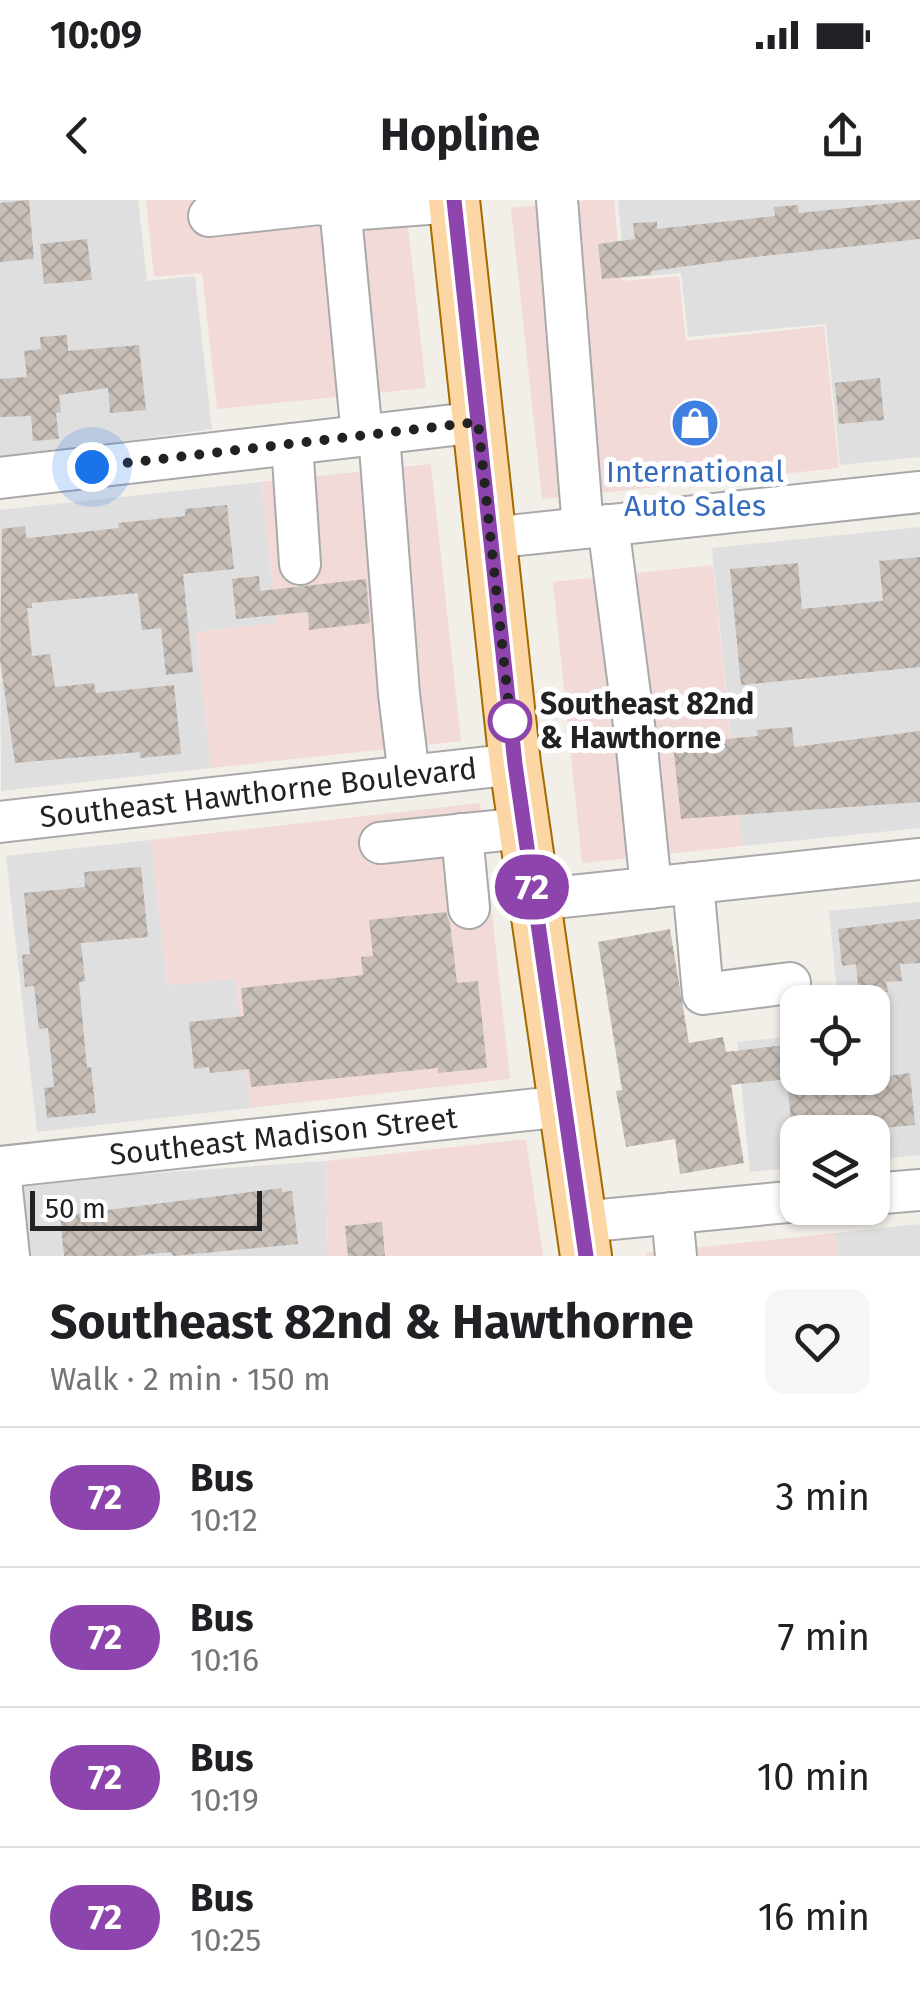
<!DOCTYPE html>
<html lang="en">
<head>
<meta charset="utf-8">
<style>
	:root { --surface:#fff; --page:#f6f6f6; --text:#202124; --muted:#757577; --line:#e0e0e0 }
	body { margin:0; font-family:"Fira Sans",sans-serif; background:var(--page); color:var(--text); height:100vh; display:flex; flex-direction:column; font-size:38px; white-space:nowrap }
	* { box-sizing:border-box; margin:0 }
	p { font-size:32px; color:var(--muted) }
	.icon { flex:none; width:55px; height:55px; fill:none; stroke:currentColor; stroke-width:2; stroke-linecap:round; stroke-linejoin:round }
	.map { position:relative; height:1056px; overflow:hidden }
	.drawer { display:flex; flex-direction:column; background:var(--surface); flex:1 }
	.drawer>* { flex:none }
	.badge { padding:0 20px; border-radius:32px; font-size:35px; line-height:65px }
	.tools { position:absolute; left:780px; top:785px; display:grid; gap:20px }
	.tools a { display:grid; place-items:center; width:110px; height:110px; border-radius:20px; background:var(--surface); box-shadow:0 2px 8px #0004; font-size:50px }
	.scale { position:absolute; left:30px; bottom:25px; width:232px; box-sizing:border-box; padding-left:10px; border:5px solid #222; border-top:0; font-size:28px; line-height:35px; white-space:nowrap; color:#222; -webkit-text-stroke:8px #fff; paint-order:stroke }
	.you { position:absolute; width:50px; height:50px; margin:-25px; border:8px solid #fff; border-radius:50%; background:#1a73e8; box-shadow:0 0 0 15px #1a73e833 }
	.map>.badge { position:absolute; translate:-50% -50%; box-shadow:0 0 0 5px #fff }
	.round { display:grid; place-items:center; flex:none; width:105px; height:105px; border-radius:20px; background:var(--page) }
	.headline { display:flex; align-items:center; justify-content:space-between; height:170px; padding:0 50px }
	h1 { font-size:48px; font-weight:700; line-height:75px }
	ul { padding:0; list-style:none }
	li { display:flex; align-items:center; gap:30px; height:140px; padding:0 50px; border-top:2px solid var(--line) }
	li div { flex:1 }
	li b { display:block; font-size:38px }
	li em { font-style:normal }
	li .badge { min-width:110px; font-weight:700; text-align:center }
	.status { display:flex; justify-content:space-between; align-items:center; height:70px; padding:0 50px; background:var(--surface); direction:ltr }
	.status svg { height:28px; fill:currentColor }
	header { display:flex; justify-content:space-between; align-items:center; height:130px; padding:0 50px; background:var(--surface); font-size:45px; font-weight:700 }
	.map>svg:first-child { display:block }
	.residential { fill:#e0dfdf }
	.commercial { fill:#f2dad9 }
	.building { fill:url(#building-cross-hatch) }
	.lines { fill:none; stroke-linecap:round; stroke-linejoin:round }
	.minor-casing { stroke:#a9a9a9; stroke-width:44 }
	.major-casing { stroke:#a06b00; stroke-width:54 }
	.minor { stroke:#fff; stroke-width:40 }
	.major { stroke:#fcd6a4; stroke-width:50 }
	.line-casing { stroke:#fff; stroke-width:22 }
	.line { stroke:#8e44ad; stroke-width:15 }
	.walk { stroke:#222; stroke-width:10; stroke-dasharray:0 18 }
	.stop-dot { fill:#fff; stroke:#8e44ad; stroke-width:5 }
	.labels { text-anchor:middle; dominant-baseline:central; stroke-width:10; stroke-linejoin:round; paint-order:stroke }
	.shop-label { font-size:30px; fill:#366cbe; stroke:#fff }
	.stop-label { font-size:30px; font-weight:bold; fill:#222; stroke:#fff; text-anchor:start }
	.street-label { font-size:30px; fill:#222; stroke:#fff }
</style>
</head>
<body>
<div class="status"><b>10:09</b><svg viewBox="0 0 49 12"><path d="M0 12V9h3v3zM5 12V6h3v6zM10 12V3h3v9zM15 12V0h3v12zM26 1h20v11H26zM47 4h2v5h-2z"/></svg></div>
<header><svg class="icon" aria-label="back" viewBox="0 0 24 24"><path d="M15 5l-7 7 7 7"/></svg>Hopline<svg class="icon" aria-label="share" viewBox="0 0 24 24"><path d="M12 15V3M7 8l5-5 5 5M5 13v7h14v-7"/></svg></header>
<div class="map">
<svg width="920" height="1056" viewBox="0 0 920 1056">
	<defs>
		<pattern id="building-cross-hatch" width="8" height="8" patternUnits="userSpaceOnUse" patternTransform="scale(2.5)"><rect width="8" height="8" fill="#c7bfb8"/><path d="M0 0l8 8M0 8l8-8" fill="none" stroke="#aba49e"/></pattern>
	</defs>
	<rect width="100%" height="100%" fill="#f2efe9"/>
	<g class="residential">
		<path d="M 0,0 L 138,0 L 147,81 L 195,76 L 212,229 L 0,258 Z"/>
		<path d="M 618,0 L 920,0 L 920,257 L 840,265 L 826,124 L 688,137 L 681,73 L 625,78 Z"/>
		<path d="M 261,282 L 277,423 L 196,432 L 211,568 L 1,591 L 0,310 Z"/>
		<path d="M 920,327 L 920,628 L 742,646 L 712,348 Z"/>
		<path d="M 151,640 L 167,785 L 236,778 L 250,908 L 37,932 L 6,656 Z"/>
		<path d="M 920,702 L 920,955 L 873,960 L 872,932 L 798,932 L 797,967 L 750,972 L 737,842 L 797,836 L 798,878 L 872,878 L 872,802 L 838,802 L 829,711 Z"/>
		<path d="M 326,961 L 328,1056 L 0,1056 L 0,984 Z"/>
		<path d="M 920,1024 L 920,1056 L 838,1056 L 836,1033 Z"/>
	</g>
	<g class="commercial">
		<path d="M 146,0 L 405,0 L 426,188 L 217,209 L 202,73 L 154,77 Z"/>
		<path d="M 591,0 L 614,0 L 622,81 L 679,76 L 686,141 L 824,126 L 839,268 L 542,299 L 511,8 Z"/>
		<path d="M 431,264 L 461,541 L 211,568 L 196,432 L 277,423 L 261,282 Z"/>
		<path d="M 713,365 L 742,646 L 582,663 L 553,382 Z"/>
		<path d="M 480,603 L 510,879 L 250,908 L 235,779 L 167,785 L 151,640 Z"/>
		<path d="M 526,939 L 543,1056 L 328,1056 L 326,961 Z"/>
		<path d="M 836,1033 L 838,1056 L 646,1056 L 645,1053 Z"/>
	</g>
	<g class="building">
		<path d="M 29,0 L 34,59 L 0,62 L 0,3 Z"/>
		<path d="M 920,0 L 920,39 L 754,57 L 651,71 L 651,75 L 602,79 L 598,44 L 635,39 L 633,23 L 657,22 L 657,29 L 775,16 L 774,7 L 798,5 L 799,13 Z"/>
		<path d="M 87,39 L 92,80 L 44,84 L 40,44 Z"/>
		<path d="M 67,135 L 68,151 L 139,145 L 146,210 L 110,213 L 108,188 L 59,195 L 61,212 L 56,213 L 59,239 L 33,241 L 31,216 L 0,217 L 0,179 L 27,177 L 24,151 L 41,149 L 40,137 Z"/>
		<path d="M 880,178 L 884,220 L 839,224 L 835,183 Z"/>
		<path d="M 227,305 L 234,369 L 183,374 L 193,472 L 166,475 L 161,428 L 142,430 L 138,393 L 32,403 L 32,408 L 27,408 L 32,456 L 50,454 L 55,487 L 94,483 L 96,493 L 174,485 L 181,554 L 140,558 L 140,552 L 15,563 L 0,460 L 2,329 L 25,326 L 26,337 L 29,338 L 119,328 L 118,323 L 185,316 L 185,309 Z"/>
		<path d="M 920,357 L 920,467 L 741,485 L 730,369 L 798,363 L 802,409 L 883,401 L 879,361 Z"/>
		<path d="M 259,376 L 260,391 L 366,379 L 370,423 L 309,430 L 308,412 L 236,419 L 232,379 Z"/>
		<path d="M 792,527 L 794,547 L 920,531 L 920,602 L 681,619 L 673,544 L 758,536 L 757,530 Z"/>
		<path d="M 141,667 L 148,737 L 81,743 L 85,781 L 79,782 L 87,868 L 91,867 L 96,913 L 47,918 L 44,888 L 54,887 L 48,828 L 39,829 L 34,786 L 25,787 L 22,755 L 30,754 L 24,693 L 85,687 L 84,672 Z"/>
		<path d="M 446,712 L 450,723 L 457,783 L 478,781 L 487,868 L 438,873 L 438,868 L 251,887 L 249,869 L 210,873 L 209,867 L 194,869 L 189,822 L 244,816 L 241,788 L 363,775 L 361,757 L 373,756 L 369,720 Z"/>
		<path d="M 920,719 L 920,763 L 900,764 L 902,781 L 886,782 L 888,792 L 859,794 L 856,764 L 842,766 L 838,729 Z"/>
		<path d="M 670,729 L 689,843 L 723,837 L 726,852 L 786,845 L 789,879 L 731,885 L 744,963 L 680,974 L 675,939 L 626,947 L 616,891 L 622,890 L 598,742 Z"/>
		<path d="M 910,873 L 915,925 L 840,932 L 792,932 L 788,889 Z"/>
		<path d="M 282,988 L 282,992 L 292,991 L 298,1044 L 173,1056 L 171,1052 L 133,1056 L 64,1056 L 60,1016 Z"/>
		<path d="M 382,1022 L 385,1056 L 348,1056 L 345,1026 Z"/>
	</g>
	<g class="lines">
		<g class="minor-casing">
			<g id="minor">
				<path d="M 557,0 L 583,328"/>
				<path d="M 209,16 L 319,4 L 347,10"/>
				<path d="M 379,234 L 399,494 L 409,576"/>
				<path d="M 362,236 L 342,27 L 347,10 L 454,2"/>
				<path d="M 292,244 L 300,364"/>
				<path d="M 0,278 L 479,222"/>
				<path d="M 608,325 L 637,548 L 651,688"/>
				<path d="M 490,338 L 920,292"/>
				<path id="s1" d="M 0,622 L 515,564"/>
				<path d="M 462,634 L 469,708"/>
				<path d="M 380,643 L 523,628"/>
				<path d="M 693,683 L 703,794 L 790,783"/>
				<path d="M 534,700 L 920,659"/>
				<path id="s2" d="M 0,967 L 565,906"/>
				<path d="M 0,970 L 9,1056"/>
				<path d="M 872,994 L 920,990"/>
				<path d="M 672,1013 L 676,1056"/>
				<path d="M 581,1022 L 798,1001"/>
			</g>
		</g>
		<g class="major-casing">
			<path id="major" d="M 454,0 L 515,564 L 586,1056"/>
		</g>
		<use href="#minor" class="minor"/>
		<use href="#major" class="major"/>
	</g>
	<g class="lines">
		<g class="line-casing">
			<path id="line" d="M 454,0 L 515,564 L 586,1056"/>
		</g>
		<use href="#line" class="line"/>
		<path class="walk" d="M 92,267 L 478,222 L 511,526 L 510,521"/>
	</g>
	<defs>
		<g id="shop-disc" transform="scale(2.5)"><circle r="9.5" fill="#3f7fe0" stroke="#fff"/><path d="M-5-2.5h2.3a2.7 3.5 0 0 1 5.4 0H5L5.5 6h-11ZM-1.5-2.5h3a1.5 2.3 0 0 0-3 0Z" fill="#fff"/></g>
	</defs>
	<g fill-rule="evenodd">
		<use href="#shop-disc" x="695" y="223"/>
	</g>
	<circle class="stop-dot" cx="510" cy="521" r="20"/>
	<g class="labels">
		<g class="shop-label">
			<text x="695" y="272">International<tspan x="695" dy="34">Auto Sales</tspan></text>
		</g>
		<g class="stop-label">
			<text x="540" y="504">Southeast 82nd<tspan x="540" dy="34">&amp; Hawthorne</tspan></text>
		</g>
		<g class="street-label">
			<text stroke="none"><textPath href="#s1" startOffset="260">Southeast Hawthorne Boulevard</textPath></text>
			<text stroke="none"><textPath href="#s2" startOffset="285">Southeast Madison Street</textPath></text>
		</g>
	</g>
</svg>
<div class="tools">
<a><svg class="icon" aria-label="locate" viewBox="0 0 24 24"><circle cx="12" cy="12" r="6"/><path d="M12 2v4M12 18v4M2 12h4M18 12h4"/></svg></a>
<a><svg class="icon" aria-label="layers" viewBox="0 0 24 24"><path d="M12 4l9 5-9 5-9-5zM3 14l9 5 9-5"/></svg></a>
</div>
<div class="scale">50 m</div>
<div class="you" style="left:92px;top:267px"></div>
<b class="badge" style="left:532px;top:687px;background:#8e44ad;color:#fff">72</b>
</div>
<section class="drawer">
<div class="headline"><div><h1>Southeast 82nd &amp; Hawthorne</h1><p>Walk · 2 min · 150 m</p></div><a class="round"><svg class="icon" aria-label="heart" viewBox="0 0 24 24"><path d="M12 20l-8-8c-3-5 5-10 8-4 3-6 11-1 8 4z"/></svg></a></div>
<ul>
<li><span class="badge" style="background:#8e44ad;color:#fff">72</span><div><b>Bus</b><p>10:12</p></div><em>3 min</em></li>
<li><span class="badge" style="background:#8e44ad;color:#fff">72</span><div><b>Bus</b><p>10:16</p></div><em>7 min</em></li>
<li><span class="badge" style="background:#8e44ad;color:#fff">72</span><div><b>Bus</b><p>10:19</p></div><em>10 min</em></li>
<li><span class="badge" style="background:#8e44ad;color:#fff">72</span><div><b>Bus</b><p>10:25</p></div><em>16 min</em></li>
</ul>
</section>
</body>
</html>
